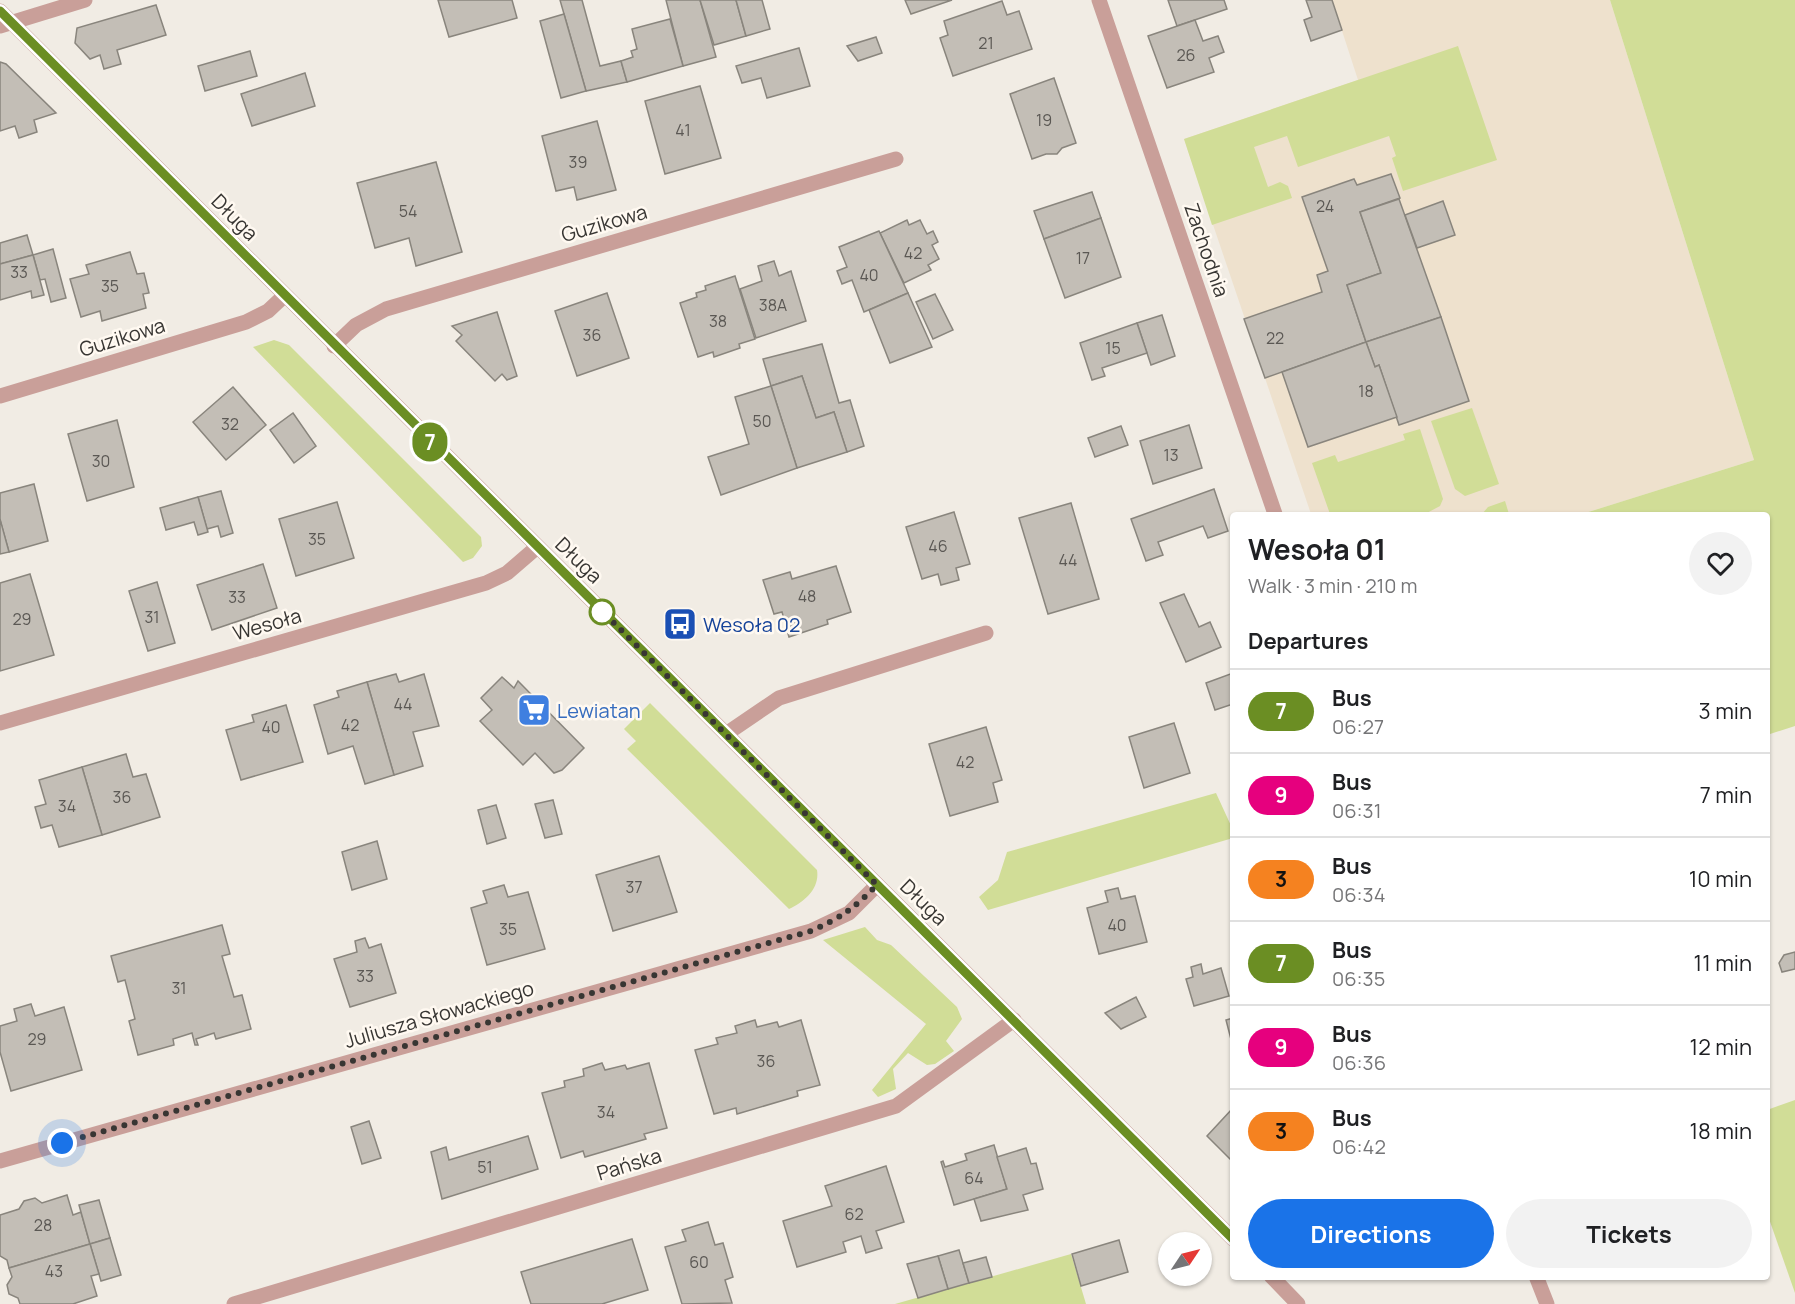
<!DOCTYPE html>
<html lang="en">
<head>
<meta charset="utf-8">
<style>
	:root { --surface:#fff; --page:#f2f2f2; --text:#202124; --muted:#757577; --line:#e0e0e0; --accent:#1a73e8 }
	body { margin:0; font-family:Manrope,sans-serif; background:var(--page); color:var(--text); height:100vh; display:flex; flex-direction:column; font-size:22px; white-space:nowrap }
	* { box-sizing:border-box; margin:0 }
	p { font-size:20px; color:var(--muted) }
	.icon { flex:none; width:33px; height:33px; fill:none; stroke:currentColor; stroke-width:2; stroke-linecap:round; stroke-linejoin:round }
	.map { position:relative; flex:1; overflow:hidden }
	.side { position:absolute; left:1230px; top:512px; width:540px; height:768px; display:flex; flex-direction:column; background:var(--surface); border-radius:6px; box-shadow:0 2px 4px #0004 }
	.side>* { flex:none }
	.badge { padding:0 12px; border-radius:20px; font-size:21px; line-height:39px }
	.needle { width:39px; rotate:55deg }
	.tools { position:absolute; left:1158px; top:1232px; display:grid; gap:12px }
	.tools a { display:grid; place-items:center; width:54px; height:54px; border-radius:50%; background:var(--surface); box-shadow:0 2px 4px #0004; font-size:30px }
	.you { position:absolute; width:30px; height:30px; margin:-15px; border:4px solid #fff; border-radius:50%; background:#1a73e8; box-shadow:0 0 0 9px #1a73e833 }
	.map>.badge { position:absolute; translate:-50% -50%; box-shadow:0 0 0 3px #fff }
	h2 { padding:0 18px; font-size:22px; line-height:54px }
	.round { display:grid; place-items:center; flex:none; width:63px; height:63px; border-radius:32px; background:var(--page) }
	.headline { display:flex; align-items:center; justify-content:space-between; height:102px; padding:0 18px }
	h1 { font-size:28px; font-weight:700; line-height:45px }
	.action { display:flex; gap:12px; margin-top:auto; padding:12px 18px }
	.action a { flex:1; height:69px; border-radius:36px; background:var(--accent); color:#fff; font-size:24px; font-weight:700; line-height:69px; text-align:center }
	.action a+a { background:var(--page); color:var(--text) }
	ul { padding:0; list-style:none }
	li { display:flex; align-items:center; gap:18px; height:84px; padding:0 18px; border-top:2px solid var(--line) }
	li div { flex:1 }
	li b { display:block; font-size:22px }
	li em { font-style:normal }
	li .badge { min-width:66px; font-weight:700; text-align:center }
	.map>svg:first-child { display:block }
	.education { fill:#eee1cd }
	.green { fill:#d1dd97 }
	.building { fill:#c3beb6; stroke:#89857d; stroke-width:1.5 }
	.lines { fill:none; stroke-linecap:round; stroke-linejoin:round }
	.service { stroke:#c99f99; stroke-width:15 }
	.minor { stroke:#c99f99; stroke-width:15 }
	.tertiary { stroke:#c99f99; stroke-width:15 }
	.line-casing { stroke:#fff; stroke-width:14 }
	.line { stroke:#6b8e23; stroke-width:9 }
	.walk { stroke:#383633; stroke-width:6; stroke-dasharray:0 10.8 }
	.stop-dot { fill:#fff; stroke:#6b8e23; stroke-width:3 }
	.labels { text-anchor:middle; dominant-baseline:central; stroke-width:5; stroke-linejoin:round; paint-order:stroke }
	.number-label { font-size:16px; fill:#5b5854 }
	.street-label { font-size:20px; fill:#383633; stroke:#fff9f1 }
	.transit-label { font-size:20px; fill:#164399; stroke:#fff9f1; text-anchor:start }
	.shop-label { font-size:20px; fill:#366cbe; stroke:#fff9f1; text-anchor:start }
</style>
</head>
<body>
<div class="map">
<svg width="1795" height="1304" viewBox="0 0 1795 1304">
	<rect width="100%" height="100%" fill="#f1ece4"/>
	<path class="education" d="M 1332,0 L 1610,0 L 1754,460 L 1582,514 L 1311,514 L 1184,139 L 1358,80 Z"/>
	<g class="green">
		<path d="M 1610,0 L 1795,0 L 1795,726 L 1767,735 L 1767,514 L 1582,514 L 1754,460 Z"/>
		<path d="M 1458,46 L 1497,160 L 1403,191 L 1392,158 L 1396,156 L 1389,136 L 1298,167 L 1287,136 L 1254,147 L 1268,187 L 1280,182 L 1288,186 L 1292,198 L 1212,225 L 1184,139 Z"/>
		<path d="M 274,340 L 289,345 L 481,537 L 482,546 L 473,558 L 463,562 L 253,347 Z"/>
		<path d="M 1472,408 L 1499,484 L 1465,496 L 1455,489 L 1431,421 Z"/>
		<path d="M 1420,429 L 1443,499 L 1440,506 L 1425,514 L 1330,514 L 1312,463 L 1335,455 L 1338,462 L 1405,440 L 1403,434 Z"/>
		<path d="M 1505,501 L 1509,514 L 1482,514 L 1488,507 Z"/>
		<path d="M 650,703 L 817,870 C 820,888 805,902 789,909 L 627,749 L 636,741 L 624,729 Z"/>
		<path d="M 1216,793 L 1233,830 L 1233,838 L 988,910 L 979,897 L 998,880 L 1007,852 Z"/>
		<path d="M 865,927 L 877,940 L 891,945 L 957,1007 L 962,1019 L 946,1041 L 954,1051 L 935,1064 L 927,1065 L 908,1053 L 893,1069 L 896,1089 L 878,1097 L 872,1090 L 926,1024 L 823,940 Z"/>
		<path d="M 1795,1100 L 1795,1293 L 1767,1213 L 1767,1110 Z"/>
		<path d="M 1071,1254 L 1086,1304 L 895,1304 Z"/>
	</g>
	<g class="building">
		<path d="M 438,0 L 512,0 L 517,18 L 449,37 Z"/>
		<path d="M 560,0 L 582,0 L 600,66 L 621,61 L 627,82 L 586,91 Z"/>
		<path d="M 666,0 L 700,0 L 716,57 L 683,66 Z"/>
		<path d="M 700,0 L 736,0 L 746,36 L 714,45 Z"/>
		<path d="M 736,0 L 762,0 L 770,29 L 746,36 Z"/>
		<path d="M 905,0 L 952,0 L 911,14 Z"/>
		<path d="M 1168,0 L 1224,0 L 1227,9 L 1177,26 Z"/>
		<path d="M 1306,0 L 1332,0 L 1342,30 L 1311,41 L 1304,20 L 1312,17 Z"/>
		<path d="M 1002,1 L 1007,15 L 1019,11 L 1032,49 L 953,76 L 940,38 L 948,35 L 944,21 Z"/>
		<path d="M 156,5 L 166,35 L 117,50 L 121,64 L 104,69 L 100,55 L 90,59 L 75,43 L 77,28 Z"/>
		<path d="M 564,14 L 586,91 L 561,98 L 540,21 Z"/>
		<path d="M 670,19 L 683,66 L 627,82 L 621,61 L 633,57 L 631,51 L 637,49 L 632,29 Z"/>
		<path d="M 1195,20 L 1203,41 L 1218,36 L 1224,52 L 1209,58 L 1214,72 L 1167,88 L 1148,36 Z"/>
		<path d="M 876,37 L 882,53 L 858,61 L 847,46 Z"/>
		<path d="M 799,48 L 810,86 L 767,98 L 761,78 L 742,83 L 736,66 Z"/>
		<path d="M 250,51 L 257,76 L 205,91 L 198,66 Z"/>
		<path d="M 0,62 L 6,64 L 56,113 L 34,120 L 37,132 L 19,138 L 15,126 L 0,131 Z"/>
		<path d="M 305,73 L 315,106 L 252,126 L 241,94 Z"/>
		<path d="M 1054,78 L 1076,143 L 1062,148 L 1057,154 L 1046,154 L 1032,159 L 1010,94 Z"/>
		<path d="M 700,86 L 721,158 L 665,174 L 645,101 Z"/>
		<path d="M 597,121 L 616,190 L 577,200 L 574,187 L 556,191 L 542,136 Z"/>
		<path d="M 436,162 L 462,252 L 416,266 L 409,238 L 375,248 L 357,183 Z"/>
		<path d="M 1391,174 L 1400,198 L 1360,212 L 1381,273 L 1347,285 L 1366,342 L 1265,378 L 1244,319 L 1322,292 L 1317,275 L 1328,271 L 1302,197 L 1354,179 L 1357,185 Z"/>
		<path d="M 1092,192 L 1101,218 L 1044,239 L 1034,211 Z"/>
		<path d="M 1399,199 L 1441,317 L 1366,342 L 1347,285 L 1381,273 L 1360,212 Z"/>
		<path d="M 1443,201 L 1455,235 L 1417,248 L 1405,215 Z"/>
		<path d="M 1101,218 L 1121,277 L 1065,298 L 1044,239 Z"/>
		<path d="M 907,220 L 909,225 L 920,220 L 927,234 L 933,231 L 938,242 L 932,245 L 939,259 L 928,265 L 931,270 L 904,283 L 880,233 Z"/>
		<path d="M 879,231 L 908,293 L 864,312 L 852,280 L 842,284 L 837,271 L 847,267 L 839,247 Z"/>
		<path d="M 27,235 L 33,255 L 0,264 L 0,243 Z"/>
		<path d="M 53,249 L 66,298 L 51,302 L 45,279 L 40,280 L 33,255 Z"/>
		<path d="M 130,252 L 137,274 L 144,273 L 149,293 L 143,294 L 146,308 L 102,321 L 100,311 L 81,317 L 70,279 L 89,274 L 86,265 Z"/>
		<path d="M 33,255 L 44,295 L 32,298 L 31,291 L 0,300 L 0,264 Z"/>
		<path d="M 774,261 L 779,276 L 791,271 L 806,321 L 756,338 L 740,289 L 762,281 L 758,266 Z"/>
		<path d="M 735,276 L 755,339 L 739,344 L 740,348 L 714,357 L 713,352 L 698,357 L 680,303 L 697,297 L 696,293 L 706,290 L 705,286 Z"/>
		<path d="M 607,293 L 629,358 L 577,376 L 555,311 Z"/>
		<path d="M 908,293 L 932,347 L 890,363 L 869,310 Z"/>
		<path d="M 935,294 L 953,330 L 933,339 L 916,302 Z"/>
		<path d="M 497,312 L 517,376 L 507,380 L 502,374 L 495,381 L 456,341 L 462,335 L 452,326 Z"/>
		<path d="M 1162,315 L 1175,356 L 1151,365 L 1137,323 Z"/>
		<path d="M 1441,317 L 1469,401 L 1399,425 L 1379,365 L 1375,367 L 1366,342 Z"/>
		<path d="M 1137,323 L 1147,353 L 1102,368 L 1105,376 L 1092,380 L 1080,343 Z"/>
		<path d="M 1366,342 L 1375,367 L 1379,365 L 1397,417 L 1308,447 L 1282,372 Z"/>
		<path d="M 822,344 L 839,403 L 850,400 L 864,446 L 847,452 L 834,412 L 816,418 L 802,376 L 771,386 L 763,359 Z"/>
		<path d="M 802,376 L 816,418 L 834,412 L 847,452 L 797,468 L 771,386 Z"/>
		<path d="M 771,386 L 797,468 L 721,495 L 708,457 L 749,444 L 735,397 Z"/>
		<path d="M 233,387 L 266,425 L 226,460 L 193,422 Z"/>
		<path d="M 293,413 L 316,446 L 294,463 L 270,430 Z"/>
		<path d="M 117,420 L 134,487 L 87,501 L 68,434 Z"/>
		<path d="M 1189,425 L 1202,468 L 1153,484 L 1140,441 Z"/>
		<path d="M 1121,426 L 1128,445 L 1095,457 L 1088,438 Z"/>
		<path d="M 34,484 L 48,541 L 9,552 L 0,520 L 0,493 Z"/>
		<path d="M 1214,489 L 1228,531 L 1208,538 L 1203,526 L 1158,542 L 1163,555 L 1146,561 L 1131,519 Z"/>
		<path d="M 221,491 L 233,533 L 221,537 L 218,526 L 207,529 L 198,497 Z"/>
		<path d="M 198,497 L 208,532 L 198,535 L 194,522 L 166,530 L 160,508 Z"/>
		<path d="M 337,502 L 354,558 L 296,576 L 279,519 Z"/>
		<path d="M 1071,503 L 1099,599 L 1048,614 L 1019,518 Z"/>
		<path d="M 954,512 L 970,564 L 956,568 L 959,580 L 941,585 L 938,574 L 922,579 L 906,527 Z"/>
		<path d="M 0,519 L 9,552 L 0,554 Z"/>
		<path d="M 263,564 L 277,608 L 212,630 L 197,585 Z"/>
		<path d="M 836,566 L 851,612 L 827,620 L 828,624 L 789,637 L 782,612 L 774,614 L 763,580 L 790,572 L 792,579 Z"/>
		<path d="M 30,574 L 54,655 L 0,671 L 0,583 Z"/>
		<path d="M 157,582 L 175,643 L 148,651 L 129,591 Z"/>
		<path d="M 1184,594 L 1199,627 L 1210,622 L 1221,647 L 1186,662 L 1160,603 Z"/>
		<path d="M 1233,673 L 1233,704 L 1215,710 L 1206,683 Z"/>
		<path d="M 396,674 L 399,682 L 424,674 L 439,726 L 413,732 L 423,766 L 394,775 L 367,682 Z"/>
		<path d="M 502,677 L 514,688 L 518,681 L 584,748 L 562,770 L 554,773 L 535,753 L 523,765 L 480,721 L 492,710 L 481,698 Z"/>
		<path d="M 367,682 L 394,775 L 365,784 L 353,746 L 328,754 L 314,705 L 339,697 L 337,691 Z"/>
		<path d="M 286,705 L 303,762 L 241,780 L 226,730 L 254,722 L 252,715 Z"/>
		<path d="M 1174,723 L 1190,773 L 1144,788 L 1129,737 Z"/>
		<path d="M 986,727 L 1002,780 L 993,783 L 998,802 L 950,816 L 929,744 Z"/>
		<path d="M 126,754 L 133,777 L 146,774 L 160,817 L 102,835 L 82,767 Z"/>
		<path d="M 82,767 L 102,835 L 59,847 L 52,825 L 41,828 L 35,807 L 46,804 L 39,780 Z"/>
		<path d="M 553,800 L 562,834 L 545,838 L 535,804 Z"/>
		<path d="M 496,805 L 506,838 L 487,844 L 478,810 Z"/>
		<path d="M 377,841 L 387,879 L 352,890 L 342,852 Z"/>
		<path d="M 659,856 L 677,912 L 613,931 L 596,875 Z"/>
		<path d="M 504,885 L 508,897 L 528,892 L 545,949 L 487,965 L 471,908 L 487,903 L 483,891 Z"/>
		<path d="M 1118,888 L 1121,899 L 1135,896 L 1147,942 L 1099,954 L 1087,908 L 1108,902 L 1105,891 Z"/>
		<path d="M 222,925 L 230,954 L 222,956 L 234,997 L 242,995 L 251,1029 L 216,1039 L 214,1033 L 196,1039 L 198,1045 L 195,1045 L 192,1033 L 173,1039 L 174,1045 L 138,1055 L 129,1021 L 135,1019 L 125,980 L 118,982 L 111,956 Z"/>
		<path d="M 365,938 L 369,948 L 381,944 L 396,993 L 350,1007 L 334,959 L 357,952 L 355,941 Z"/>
		<path d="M 1795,952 L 1795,969 L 1782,972 L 1779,963 L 1784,955 Z"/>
		<path d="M 1201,964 L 1203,974 L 1221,968 L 1229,996 L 1194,1006 L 1186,979 L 1193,977 L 1191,967 Z"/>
		<path d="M 1136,997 L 1146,1017 L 1121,1029 L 1105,1013 Z"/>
		<path d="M 31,1004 L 35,1016 L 64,1007 L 82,1070 L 11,1091 L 0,1052 L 0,1026 L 17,1021 L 14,1009 Z"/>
		<path d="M 1233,1018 L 1233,1047 L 1226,1020 Z"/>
		<path d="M 755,1020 L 757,1027 L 777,1022 L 779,1027 L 801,1020 L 820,1085 L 797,1091 L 798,1096 L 737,1114 L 736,1108 L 714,1114 L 695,1050 L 718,1044 L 716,1038 L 737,1033 L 735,1026 Z"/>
		<path d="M 602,1063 L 605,1070 L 625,1065 L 627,1069 L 649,1063 L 667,1128 L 644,1134 L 646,1139 L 585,1157 L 583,1151 L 561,1158 L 542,1093 L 565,1087 L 564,1081 L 584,1076 L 583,1069 Z"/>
		<path d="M 1233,1108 L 1233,1162 L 1207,1136 Z"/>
		<path d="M 369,1121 L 381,1158 L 362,1164 L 351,1127 Z"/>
		<path d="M 528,1136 L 538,1169 L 442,1199 L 431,1152 L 446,1147 L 449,1160 Z"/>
		<path d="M 994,1145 L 1007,1189 L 954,1205 L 941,1162 L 943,1161 L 945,1167 L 967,1160 L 965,1154 Z"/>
		<path d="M 1026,1148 L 1031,1164 L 1036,1163 L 1043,1189 L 1023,1195 L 1028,1210 L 981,1221 L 974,1199 L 1007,1189 L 997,1157 Z"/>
		<path d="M 886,1166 L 904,1222 L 876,1231 L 882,1248 L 866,1253 L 861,1236 L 843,1242 L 846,1252 L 797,1267 L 783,1221 L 832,1206 L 825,1186 Z"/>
		<path d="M 67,1195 L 73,1215 L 81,1212 L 90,1244 L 9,1268 L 7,1260 L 0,1256 L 0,1215 L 19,1209 L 24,1201 L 35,1198 L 42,1203 Z"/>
		<path d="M 99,1200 L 110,1238 L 90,1244 L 79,1205 Z"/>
		<path d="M 708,1222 L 715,1245 L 723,1243 L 733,1277 L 725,1280 L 732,1303 L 682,1304 L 665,1247 L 686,1241 L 682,1230 Z"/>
		<path d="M 110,1238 L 121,1275 L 101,1281 L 90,1244 Z"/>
		<path d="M 632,1239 L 648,1290 L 602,1304 L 531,1304 L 521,1272 Z"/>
		<path d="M 1119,1240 L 1128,1272 L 1081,1286 L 1072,1254 Z"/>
		<path d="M 90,1244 L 99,1274 L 91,1276 L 97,1296 L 73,1304 L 20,1304 L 18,1298 L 9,1294 L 7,1285 L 12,1277 L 9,1268 Z"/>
		<path d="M 959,1250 L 969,1283 L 948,1289 L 938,1256 Z"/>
		<path d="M 938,1256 L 948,1289 L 918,1298 L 907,1264 Z"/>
		<path d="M 986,1257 L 992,1277 L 969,1283 L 963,1263 Z"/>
	</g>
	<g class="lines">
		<path class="service" d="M 726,734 L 779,698 L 986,633"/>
		<g class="minor">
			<path d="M 1099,0 L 1275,514"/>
			<path d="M 0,26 L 85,0"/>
			<path d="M 334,346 L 356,325 L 386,309 L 896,159"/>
			<path d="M 0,396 L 246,322 L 268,311 L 284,296"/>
			<path d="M 0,723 L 486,583 L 507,573 L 536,548"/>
			<path d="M 0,1161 L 811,931 L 849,913 L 877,885"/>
			<path d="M 1536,1276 L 1547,1304"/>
			<path d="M 234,1304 L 896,1106 L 1014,1020"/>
		</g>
		<g class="tertiary">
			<path d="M 0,11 L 1233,1239"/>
			<path d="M 1271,1276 L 1298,1304"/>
		</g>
	</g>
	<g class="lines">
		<g class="line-casing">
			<path id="line" d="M 0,11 L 1233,1239"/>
		</g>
		<use href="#line" class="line"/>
		<path class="walk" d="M 62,1143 L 811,931 C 841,918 854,908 877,885 L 601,610 L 602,612"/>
	</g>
	<defs>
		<g id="bus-square" transform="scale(1.725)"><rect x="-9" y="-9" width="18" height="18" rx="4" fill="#1a4fb4" stroke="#fff9f1"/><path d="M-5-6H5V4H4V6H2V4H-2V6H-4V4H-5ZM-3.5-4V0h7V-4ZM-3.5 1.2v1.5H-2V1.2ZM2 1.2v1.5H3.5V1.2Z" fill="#fff"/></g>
		<g id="supermarket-square" transform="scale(1.725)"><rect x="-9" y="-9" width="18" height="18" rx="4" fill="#3f7fe0" stroke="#fff9f1"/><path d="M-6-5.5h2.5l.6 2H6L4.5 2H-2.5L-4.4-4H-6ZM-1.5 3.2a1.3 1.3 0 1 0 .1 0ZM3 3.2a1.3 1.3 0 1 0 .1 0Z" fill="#fff"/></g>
	</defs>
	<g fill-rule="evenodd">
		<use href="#bus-square" x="680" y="624"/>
		<use href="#supermarket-square" x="534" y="710"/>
	</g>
	<circle class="stop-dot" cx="602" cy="612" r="12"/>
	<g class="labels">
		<g class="number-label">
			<text x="986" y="43">21</text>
			<text x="1186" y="55">26</text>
			<text x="1044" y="120">19</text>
			<text x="683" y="130">41</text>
			<text x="578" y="162">39</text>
			<text x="1325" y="206">24</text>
			<text x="408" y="211">54</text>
			<text x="913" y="253">42</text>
			<text x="1083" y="258">17</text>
			<text x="19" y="272">33</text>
			<text x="869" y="275">40</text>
			<text x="110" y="286">35</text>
			<text x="773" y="305">38A</text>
			<text x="718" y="321">38</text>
			<text x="592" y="335">36</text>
			<text x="1275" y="338">22</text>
			<text x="1113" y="348">15</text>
			<text x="1366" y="391">18</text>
			<text x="762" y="421">50</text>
			<text x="230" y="424">32</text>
			<text x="1171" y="455">13</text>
			<text x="101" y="461">30</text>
			<text x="317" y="539">35</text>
			<text x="938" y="546">46</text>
			<text x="1068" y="560">44</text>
			<text x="807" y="596">48</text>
			<text x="237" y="597">33</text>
			<text x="152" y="617">31</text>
			<text x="22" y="619">29</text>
			<text x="403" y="704">44</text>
			<text x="350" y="725">42</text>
			<text x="271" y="727">40</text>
			<text x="965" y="762">42</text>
			<text x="122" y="797">36</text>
			<text x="67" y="806">34</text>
			<text x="634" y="887">37</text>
			<text x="1117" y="925">40</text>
			<text x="508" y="929">35</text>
			<text x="365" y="976">33</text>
			<text x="179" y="988">31</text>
			<text x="37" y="1039">29</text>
			<text x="766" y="1061">36</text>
			<text x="606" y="1112">34</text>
			<text x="485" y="1167">51</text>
			<text x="974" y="1178">64</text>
			<text x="854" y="1214">62</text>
			<text x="43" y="1225">28</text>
			<text x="699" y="1262">60</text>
			<text x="54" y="1271">43</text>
		</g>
		<g class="street-label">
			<text transform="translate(235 217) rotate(45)">Długa</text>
			<text transform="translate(604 223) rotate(-16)">Guzikowa</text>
			<text transform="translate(1207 250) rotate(71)">Zachodnia</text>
			<text transform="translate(122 337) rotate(-17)">Guzikowa</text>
			<text transform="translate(579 560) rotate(44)">Długa</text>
			<text transform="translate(267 624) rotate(-16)">Wesoła</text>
			<text transform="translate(924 902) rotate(44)">Długa</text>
			<text transform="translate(439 1014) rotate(-16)">Juliusza Słowackiego</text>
			<text transform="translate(629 1164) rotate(-17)">Pańska</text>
		</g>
		<g class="transit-label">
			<text x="703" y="624">Wesoła 02</text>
		</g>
		<g class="shop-label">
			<text x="557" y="710">Lewiatan</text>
		</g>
	</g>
</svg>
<div class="tools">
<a><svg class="needle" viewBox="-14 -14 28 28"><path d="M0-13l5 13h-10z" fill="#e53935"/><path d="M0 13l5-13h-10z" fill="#757577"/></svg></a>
</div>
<div class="you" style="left:62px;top:1143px"></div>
<b class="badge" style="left:430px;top:442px;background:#6b8e23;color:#fff">7</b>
<section class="side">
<div class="headline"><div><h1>Wesoła 01</h1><p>Walk · 3 min · 210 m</p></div><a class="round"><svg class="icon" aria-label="heart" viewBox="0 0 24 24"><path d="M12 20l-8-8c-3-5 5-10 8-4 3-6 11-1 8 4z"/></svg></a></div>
<h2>Departures</h2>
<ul>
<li><span class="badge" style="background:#6b8e23;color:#fff">7</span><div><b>Bus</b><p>06:27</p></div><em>3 min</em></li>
<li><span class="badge" style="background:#e6007e;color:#fff">9</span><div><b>Bus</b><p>06:31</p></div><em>7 min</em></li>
<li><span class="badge" style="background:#f58220;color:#111">3</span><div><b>Bus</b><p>06:34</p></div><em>10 min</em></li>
<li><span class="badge" style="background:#6b8e23;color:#fff">7</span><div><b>Bus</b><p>06:35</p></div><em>11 min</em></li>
<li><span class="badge" style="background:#e6007e;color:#fff">9</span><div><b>Bus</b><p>06:36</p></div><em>12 min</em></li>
<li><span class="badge" style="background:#f58220;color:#111">3</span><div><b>Bus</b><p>06:42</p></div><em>18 min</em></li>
</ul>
<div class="action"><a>Directions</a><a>Tickets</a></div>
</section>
</div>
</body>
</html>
